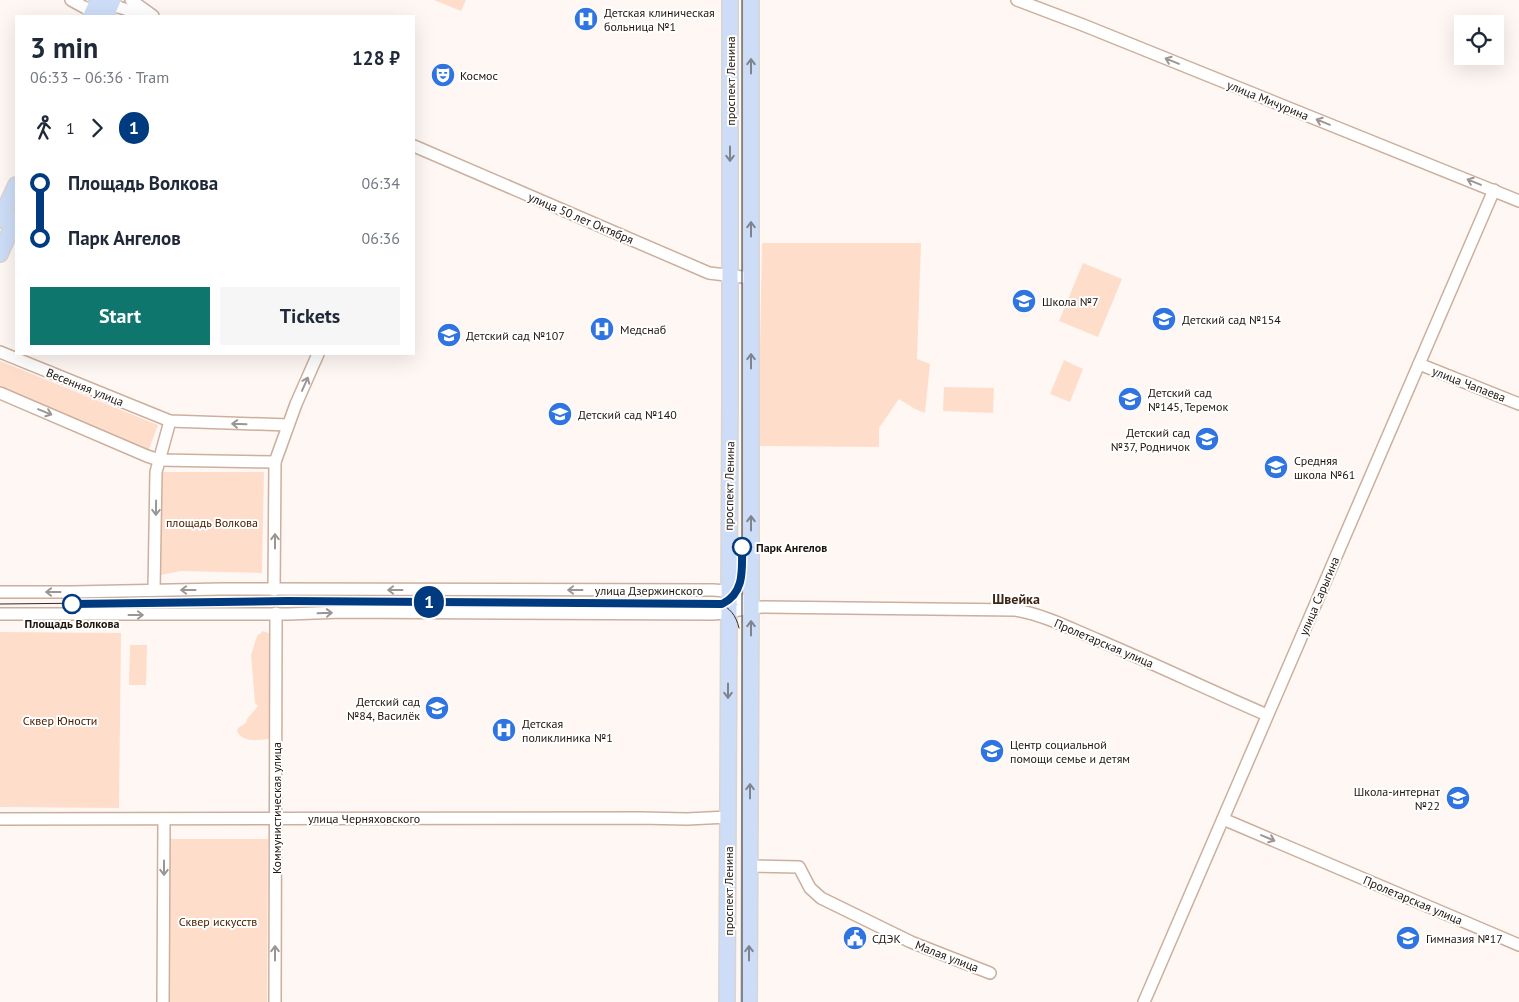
<!DOCTYPE html>
<html lang="en">
<head>
<meta charset="utf-8">
<style>
	:root { --surface:#fff; --page:#f6f6f7; --text:#1f2937; --muted:#747a83; --accent:#0f766e }
	body { margin:0; font-family:"PT Sans",sans-serif; background:var(--page); color:var(--text); height:100vh; display:flex; flex-direction:column; font-size:19px; white-space:nowrap }
	* { box-sizing:border-box; margin:0 }
	p { font-size:16px; color:var(--muted) }
	.icon { flex:none; width:28px; height:28px; fill:none; stroke:currentColor; stroke-width:2; stroke-linecap:round; stroke-linejoin:round }
	.map { position:relative; flex:1; overflow:hidden }
	.sheet { position:absolute; left:15px; top:15px; width:400px; height:340px; display:flex; flex-direction:column; background:var(--surface); border-radius:0px; box-shadow:0 5px 20px #0002 }
	.sheet>* { flex:none }
	.badge { padding:0 10px; border-radius:16px; font-size:18px; line-height:32px }
	.fabs { position:absolute; left:1454px; top:15px; display:grid; gap:10px }
	.fabs a { display:grid; place-items:center; width:50px; height:50px; border-radius:0px; background:var(--surface); box-shadow:0 5px 20px #0002; font-size:25px }
	.map>.badge { position:absolute; translate:-50% -50%; box-shadow:0 0 0 2px #fff }
	.legs { display:flex; align-items:center; gap:8px; height:55px; padding:0 15px; font-size:16px }
	.legs p { margin-inline-start:auto }
	.overview { display:flex; align-items:center; justify-content:space-between; height:85px; padding:0 15px }
	h1 { font-size:28px; font-weight:700; line-height:38px }
	.primary-button { display:flex; gap:10px; margin-top:auto; padding:10px 15px }
	.primary-button a { flex:1; height:58px; border-radius:0px; background:var(--accent); color:#fff; font-size:20px; font-weight:700; line-height:58px; text-align:center }
	.primary-button a+a { background:var(--page); color:var(--text) }
	ul { padding:0 15px; list-style:none }
	li { display:flex; align-items:center; gap:18px; height:55px; font-size:19px }
	li i { display:grid; place-items:center; width:8px; height:100%; margin:0 6px; background:currentColor }
	li i::after { content:''; width:12px; height:12px; margin:-6px; border:4px solid; border-radius:50%; background:var(--surface) }
	li p { margin-inline-start:auto }
	li:first-child i { background:linear-gradient(#0000 50%,currentColor 0) }
	li:last-child i { background:linear-gradient(currentColor 50%,#0000 0) }
	.map>svg:first-child { display:block }
	.green { fill:#fedecb }
	.lines { fill:none; stroke-linecap:round; stroke-linejoin:round }
	.minor-casing { stroke:#cdaf9d; stroke-width:14 }
	.major-casing { stroke:#d7d5d4; stroke-width:18 }
	.minor { stroke:#fff; stroke-width:11 }
	.major { stroke:#cdddf7; stroke-width:15 }
	.tram { stroke:#372c26; stroke-width:1 }
	.oneway { stroke:#9b9693 }
	.oneway2 { stroke:#7f838e }
	.line-1-casing { stroke:#fff; stroke-width:11 }
	.line-1 { stroke:#003b80; stroke-width:8 }
	.stop-1-dot { fill:#fff; stroke:#003b80; stroke-width:2.5 }
	.labels { text-anchor:middle; dominant-baseline:central; stroke-width:4; stroke-linejoin:round; paint-order:stroke }
	.poi-label { font-size:12px; fill:#20150e; stroke:#fff; text-anchor:start }
	.street-label { font-size:12px; fill:#20150e; stroke:#fff }
	.park-label { font-size:12px; fill:#4a2001; stroke:#fff }
	.stop-label { font-size:12px; font-weight:bold; fill:#20150e; stroke:#fff; text-anchor:start }
	.neighbourhood-label { font-size:14px; font-weight:bold; fill:#3e2617; stroke:#fff }
</style>
</head>
<body>
<div class="map">
<svg width="1519" height="1002" viewBox="0 0 1519 1002">
	<rect width="100%" height="100%" fill="#fef7f3"/>
	<g class="green">
		<path d="M 434,0 L 466,0 L 461,11 Z"/>
		<path d="M 762,243 L 921,243 L 917,359 L 930,364 L 925,413 L 915,409 L 899,399 L 879,428 L 879,447 L 758,446 Z"/>
		<path d="M 1083,263 L 1122,279 L 1098,337 L 1059,321 Z"/>
		<path d="M 1064,360 L 1083,369 L 1070,402 L 1050,394 Z"/>
		<path d="M 0,361 L 158,425 L 148,452 L 0,387 Z"/>
		<path d="M 944,387 L 994,388 L 993,413 L 943,411 Z"/>
		<path d="M 162,472 L 264,472 L 262,573 L 181,571 L 161,575 Z"/>
		<path d="M 263,631 L 271,634 L 272,737 L 269,739 C 258,740 242,743 237,731 L 238,728 L 246,723 L 247,719 L 258,706 L 255,703 L 251,655 L 257,636 Z"/>
		<path d="M 0,632 L 121,633 L 119,808 L 0,807 Z"/>
		<path d="M 130,645 L 147,645 L 146,685 L 129,685 Z"/>
		<path d="M 170,839 L 268,839 L 267,1002 L 169,1002 Z"/>
	</g>
	<g class="lines">
		<g class="minor-casing">
			<g id="minor">
				<path d="M 71,0 L 93,12 C 110,0 125,9 142,16"/>
				<path d="M 131,0 L 153,16"/>
				<path d="M 1017,0 L 1083,25 L 1519,201"/>
				<path d="M 414,146 L 709,273 L 751,278"/>
				<path d="M 0,352 L 170,421 L 288,425"/>
				<path d="M 1419,364 L 1519,404"/>
				<path d="M 0,393 L 147,456 L 159,460 L 275,462"/>
				<path d="M 154,590 L 156,472 L 170,421"/>
				<path d="M 274,590 L 275,462 L 296,404 L 318,354"/>
				<path d="M 0,592 L 73,592 L 222,589 L 713,590 L 728,591 L 751,607"/>
				<path d="M 0,614 L 288,614 L 342,612 L 712,614 C 730,613 747,607 765,607 L 1015,610 C 1045,615 1071,629 1098,640 C 1155,664 1211,691 1267,715"/>
				<path d="M 0,819 L 640,818 L 687,819 L 728,817"/>
				<path d="M 1223,819 L 1519,945"/>
				<path d="M 750,866 L 799,867 L 810,888 L 821,898 L 911,942 L 990,973"/>
				<path d="M 163,1002 L 164,819"/>
				<path d="M 275,1002 L 276,613"/>
				<path d="M 1144,1002 L 1494,190"/>
			</g>
		</g>
		<g class="major-casing">
			<g id="major">
				<path d="M 91,16 L 98,0"/>
				<path d="M 106,16 L 113,0"/>
				<path d="M 0,220 L 16,185"/>
				<path d="M 0,254 L 16,218"/>
				<path d="M 727,1002 L 730,401 L 730,0"/>
				<path d="M 749,1002 L 751,607 L 751,0"/>
			</g>
		</g>
		<use href="#minor" class="minor"/>
		<use href="#major" class="major"/>
		<g class="tram">
			<path d="M 718,602 C 730,608 736,615 739,628"/>
			<path d="M 0,604 L 287,601 L 704,605 C 722,603 734,603 740,583"/>
			<path d="M 742,1002 L 742,0"/>
		</g>
	</g>
	<defs><path id="oneway-shaft" d="M-6 0H5M1.5-3L5.5 0L1.5 3" fill="none" stroke-width="1.6" stroke-linecap="round" stroke-linejoin="round" transform="scale(1.25)"/></defs>
	<g class="oneway">
		<use href="#oneway-shaft" transform="translate(1172 61) rotate(-158)"/>
		<use href="#oneway-shaft" transform="translate(1323 122) rotate(-158)"/>
		<use href="#oneway-shaft" transform="translate(1474 182) rotate(-158)"/>
		<use href="#oneway-shaft" transform="translate(305 384) rotate(-66)"/>
		<use href="#oneway-shaft" transform="translate(45 412) rotate(22)"/>
		<use href="#oneway-shaft" transform="translate(239 424) rotate(-178)"/>
		<use href="#oneway-shaft" transform="translate(156 508) rotate(91)"/>
		<use href="#oneway-shaft" transform="translate(275 541) rotate(-90)"/>
		<use href="#oneway-shaft" transform="translate(188 590) rotate(180)"/>
		<use href="#oneway-shaft" transform="translate(395 590) rotate(-180)"/>
		<use href="#oneway-shaft" transform="translate(575 590) rotate(-180)"/>
		<use href="#oneway-shaft" transform="translate(53 592) rotate(-180)"/>
		<use href="#oneway-shaft" transform="translate(325 613) rotate(-2)"/>
		<use href="#oneway-shaft" transform="translate(136 615)"/>
		<use href="#oneway-shaft" transform="translate(1268 838) rotate(23)"/>
		<use href="#oneway-shaft" transform="translate(164 868) rotate(90)"/>
		<use href="#oneway-shaft" transform="translate(275 953) rotate(-90)"/>
	</g>
	<g class="oneway2">
		<use href="#oneway-shaft" transform="translate(751 66) rotate(-90)"/>
		<use href="#oneway-shaft" transform="translate(730 154) rotate(90)"/>
		<use href="#oneway-shaft" transform="translate(751 229) rotate(-90)"/>
		<use href="#oneway-shaft" transform="translate(751 361) rotate(-90)"/>
		<use href="#oneway-shaft" transform="translate(751 523) rotate(-90)"/>
		<use href="#oneway-shaft" transform="translate(751 628) rotate(-90)"/>
		<use href="#oneway-shaft" transform="translate(728 691) rotate(90)"/>
		<use href="#oneway-shaft" transform="translate(750 791) rotate(-90)"/>
		<use href="#oneway-shaft" transform="translate(749 953) rotate(-90)"/>
	</g>
	<g class="lines">
		<g class="line-1-casing">
			<path id="line-1" d="M 72,604 L 287,601 L 722,604 C 745,593 742,569 742,547"/>
		</g>
		<use href="#line-1" class="line-1"/>
	</g>
	<defs>
		<g id="hospital-disc" transform="scale(1.25)"><circle r="9.5" fill="#3074e1" stroke="#fff"/><path d="M-5-5h3v3.5h4V-5h3V5h-3V1.5h-4V5h-3Z" fill="#fff"/></g>
		<g id="theatre-disc" transform="scale(1.25)"><circle r="9.5" fill="#3074e1" stroke="#fff"/><path d="M-5-5.5Q0-4 5-5.5V0Q5 5 0 6Q-5 5-5 0ZM-3.3-2.5H-1v1.5H-3.3ZM1-2.5H3.3v1.5H1ZM-2.8 1Q0 5.5 2.8 1Z" fill="#fff"/></g>
		<g id="school-disc" transform="scale(1.25)"><circle r="9.5" fill="#3074e1" stroke="#fff"/><path d="M0-5L7-2L0 1L-7-2ZM-4 1L0 2.5L4 1V4Q0 6-4 4Z" fill="#fff"/></g>
		<g id="civic-disc" transform="scale(1.25)"><circle r="9.5" fill="#3074e1" stroke="#fff"/><path d="M-.6-6.5H3V-4.5H.6V-3L4-1V1h2V6H-6V1h2V-1L-.6-3ZM-1.2 2.5V6h2.4V2.5Z" fill="#fff"/></g>
	</defs>
	<g fill-rule="evenodd">
		<use href="#hospital-disc" x="586" y="19"/>
		<use href="#theatre-disc" x="443" y="75"/>
		<use href="#school-disc" x="1024" y="301"/>
		<use href="#school-disc" x="1164" y="319"/>
		<use href="#hospital-disc" x="602" y="329"/>
		<use href="#school-disc" x="449" y="335"/>
		<use href="#school-disc" x="1130" y="399"/>
		<use href="#school-disc" x="560" y="414"/>
		<use href="#school-disc" x="1207" y="439"/>
		<use href="#school-disc" x="1276" y="467"/>
		<use href="#school-disc" x="437" y="708"/>
		<use href="#hospital-disc" x="504" y="730"/>
		<use href="#school-disc" x="992" y="751"/>
		<use href="#school-disc" x="1458" y="798"/>
		<use href="#civic-disc" x="855" y="938"/>
		<use href="#school-disc" x="1408" y="938"/>
	</g>
	<g class="stop-1-dot">
		<circle cx="742" cy="547" r="9"/>
		<circle cx="72" cy="604" r="9"/>
	</g>
	<g class="labels">
		<g class="poi-label">
			<text x="604" y="12">Детская клиническая<tspan x="604" dy="14">больница №1</tspan></text>
			<text x="460" y="75">Космос</text>
			<text x="1042" y="301">Школа №7</text>
			<text x="1182" y="319">Детский сад №154</text>
			<text x="620" y="329">Медснаб</text>
			<text x="466" y="335">Детский сад №107</text>
			<text x="1148" y="392">Детский сад<tspan x="1148" dy="14">№145, Теремок</tspan></text>
			<text x="578" y="414">Детский сад №140</text>
			<text x="1190" y="432" text-anchor="end">Детский сад<tspan x="1190" dy="14">№37, Родничок</tspan></text>
			<text x="1294" y="460">Средняя<tspan x="1294" dy="14">школа №61</tspan></text>
			<text x="420" y="701" text-anchor="end">Детский сад<tspan x="420" dy="14">№84, Василёк</tspan></text>
			<text x="522" y="723">Детская<tspan x="522" dy="14">поликлиника №1</tspan></text>
			<text x="1010" y="744">Центр социальной<tspan x="1010" dy="14">помощи семье и детям</tspan></text>
			<text x="1440" y="791" text-anchor="end">Школа-интернат<tspan x="1440" dy="14">№22</tspan></text>
			<text x="872" y="938">СДЭК</text>
			<text x="1426" y="938">Гимназия №17</text>
		</g>
		<g class="street-label">
			<text transform="translate(730 81) rotate(-90)">проспект Ленина</text>
			<text transform="translate(1268 100) rotate(22)">улица Мичурина</text>
			<text transform="translate(581 218) rotate(23)">улица 50 лет Октября</text>
			<text transform="translate(1469 384) rotate(21)">улица Чапаева</text>
			<text transform="translate(85 387) rotate(22)">Весенняя улица</text>
			<text transform="translate(729 486) rotate(-89)">проспект Ленина</text>
			<text x="649" y="590">улица Дзержинского</text>
			<text transform="translate(1319 596) rotate(-67)">улица Сарыгина</text>
			<text transform="translate(1104 643) rotate(23)">Пролетарская улица</text>
			<text transform="translate(276 808) rotate(-90)">Коммунистическая улица</text>
			<text x="364" y="818">улица Черняховского</text>
			<text transform="translate(728 891) rotate(-90)">проспект Ленина</text>
			<text transform="translate(1413 900) rotate(23)">Пролетарская улица</text>
			<text transform="translate(947 956) rotate(21)">Малая улица</text>
		</g>
		<g class="park-label">
			<text x="212" y="522">площадь Волкова</text>
			<text x="60" y="720">Сквер Юности</text>
			<text x="218" y="921">Сквер искусств</text>
		</g>
		<g class="stop-label">
			<text x="756" y="547">Парк Ангелов</text>
			<text x="72" y="623" text-anchor="middle">Площадь Волкова</text>
		</g>
		<g class="neighbourhood-label">
			<text x="1016" y="599">Швейка</text>
		</g>
	</g>
</svg>
<div class="fabs">
<a><svg class="icon" aria-label="locate" viewBox="0 0 24 24"><circle cx="12" cy="12" r="6"/><path d="M12 2v4M12 18v4M2 12h4M18 12h4"/></svg></a>
</div>
<b class="badge" style="left:429px;top:602px;background:#003b80;color:#fff">1</b>
<section class="sheet">
<div class="overview"><div><h1>3 min</h1><p>06:33 – 06:36 · Tram</p></div><b>128 ₽</b></div>
<div class="legs"><svg class="icon" aria-label="walk" viewBox="0 0 24 24"><circle cx="13" cy="4" r="2"/><path d="M13 8l-2 6 4 7M11 14l-3 7M7 12l3-4h3l4 4"/></svg>1<svg class="icon" aria-label="forward" viewBox="0 0 24 24"><path d="M9 5l7 7-7 7"/></svg><b class="badge" style="background:#003b80;color:#fff">1</b></div>
<ul>
<li><i style="color:#003b80"></i><b>Площадь Волкова</b><p>06:34</p></li>
<li><i style="color:#003b80"></i><b>Парк Ангелов</b><p>06:36</p></li>
</ul>
<div class="primary-button"><a>Start</a><a>Tickets</a></div>
</section>
</div>
</body>
</html>
